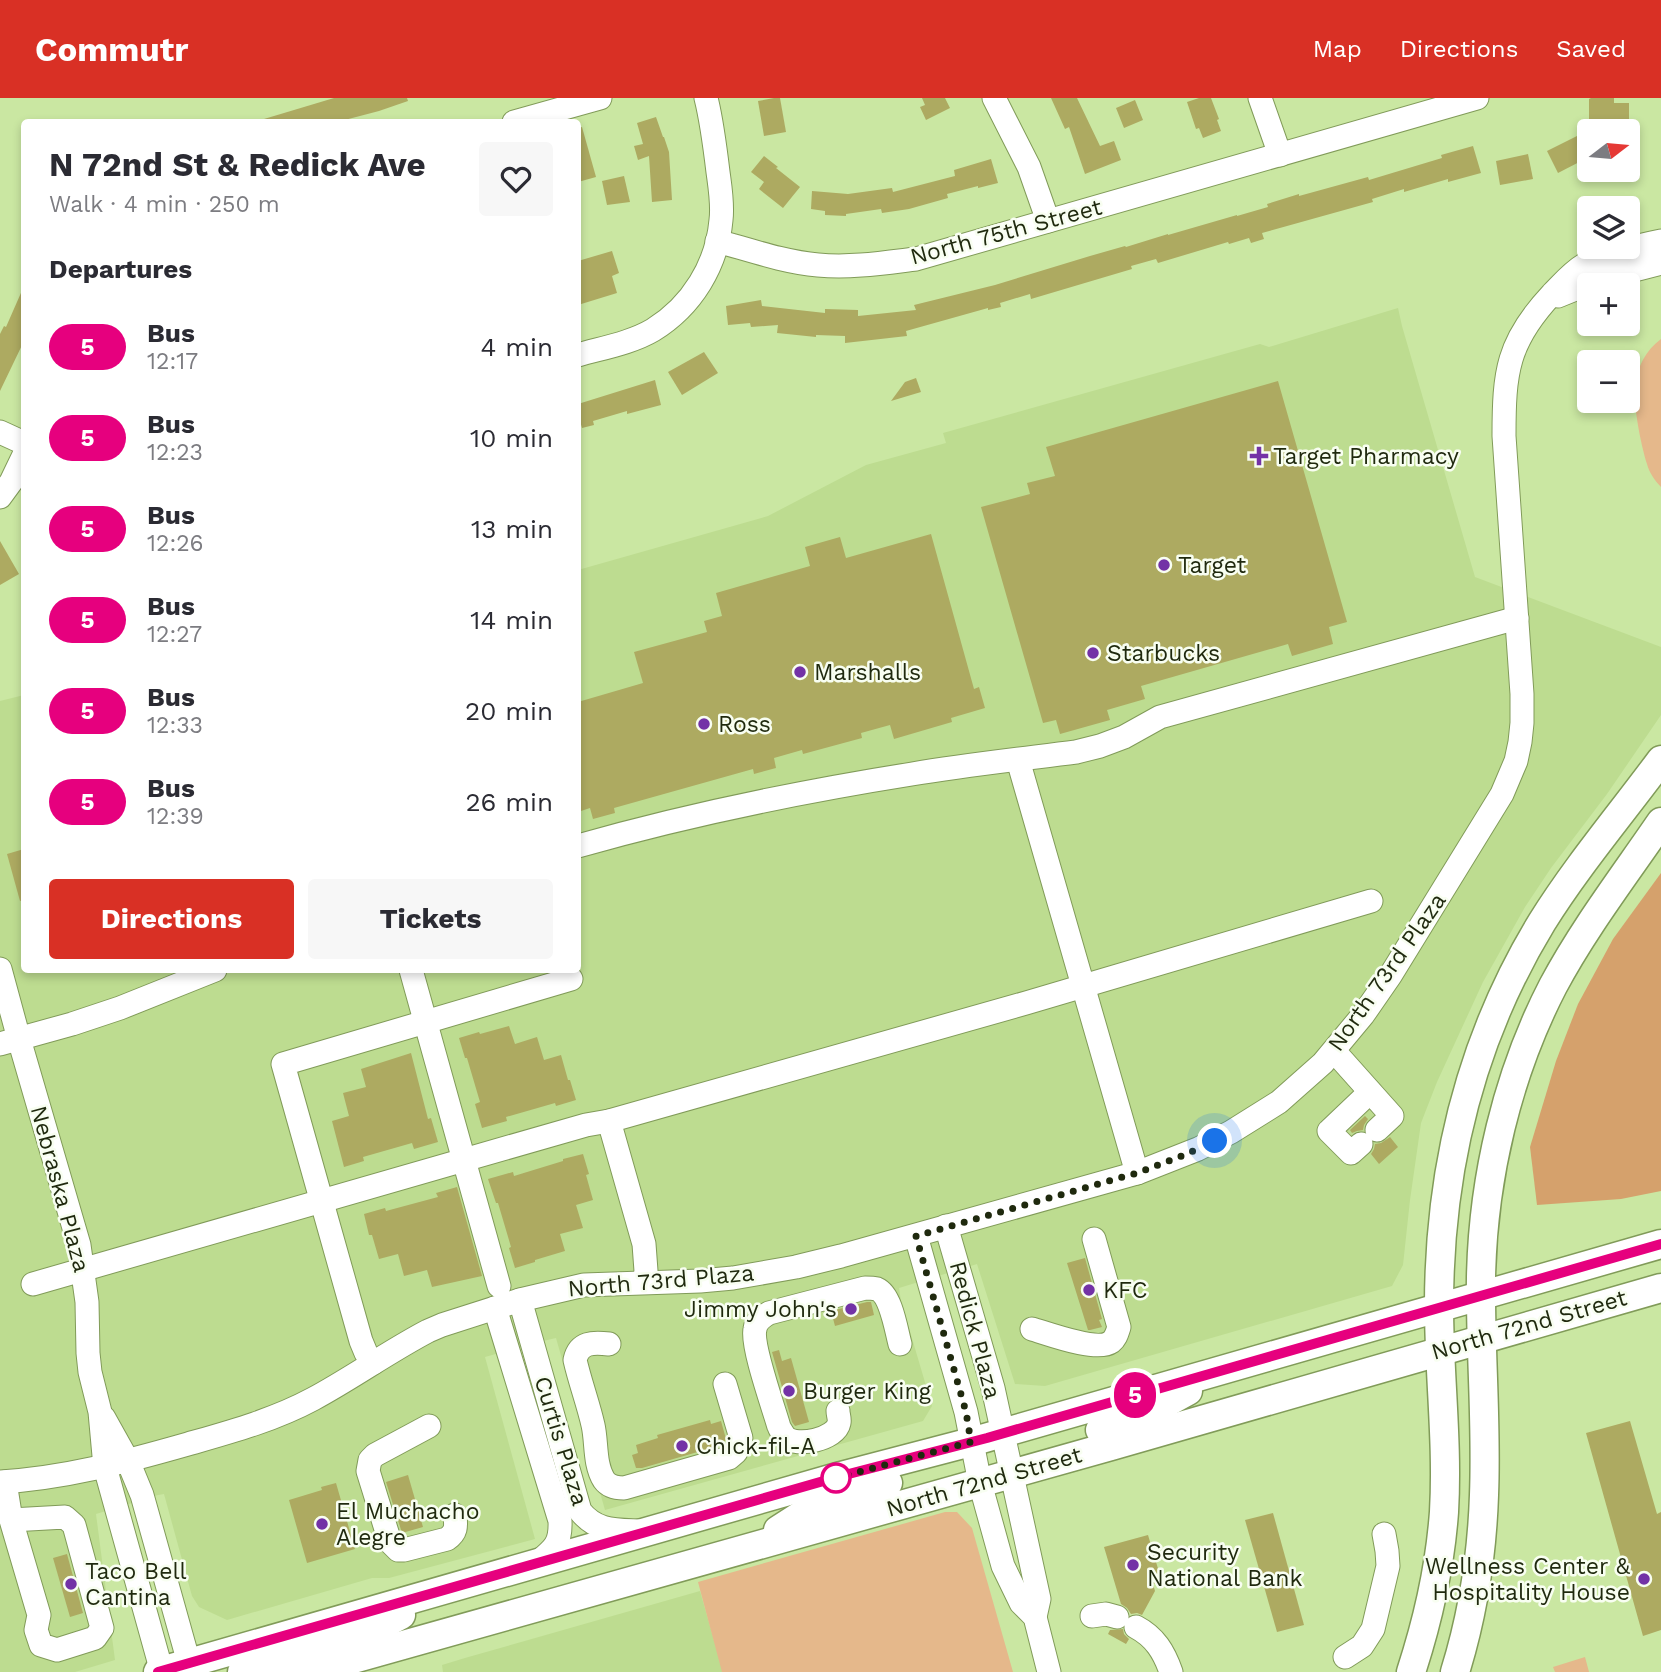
<!DOCTYPE html>
<html lang="en">
<head>
<meta charset="utf-8">
<style>
	:root { --surface:#fff; --page:#f7f7f7; --text:#2b2b33; --muted:#7c7c81; --accent:#d93025 }
	body { margin:0; font-family:"Work Sans",sans-serif; background:var(--page); color:var(--text); height:100vh; display:flex; flex-direction:column; font-size:26px; white-space:nowrap }
	* { box-sizing:border-box; margin:0 }
	p { font-size:23px; color:var(--muted) }
	.icon { flex:none; width:38px; height:38px; fill:none; stroke:currentColor; stroke-width:2; stroke-linecap:round; stroke-linejoin:round }
	.map { position:relative; flex:1; overflow:hidden }
	.side { position:absolute; left:21px; top:21px; width:560px; height:854px; display:flex; flex-direction:column; background:var(--surface); border-radius:7px; box-shadow:0 4px 10px #0003 }
	.side>* { flex:none }
	.badge { padding:0 14px; border-radius:23px; font-size:24px; line-height:46px }
	.needle { width:46px; rotate:74deg }
	.controls { position:absolute; left:1577px; top:21px; display:grid; gap:14px }
	.controls a { display:grid; place-items:center; width:63px; height:63px; border-radius:7px; background:var(--surface); box-shadow:0 4px 10px #0003; font-size:35px }
	.you { position:absolute; width:35px; height:35px; margin:-18px; border:5px solid #fff; border-radius:50%; background:#1a73e8; box-shadow:0 0 0 10px #1a73e833 }
	.map>.badge { position:absolute; translate:-50% -50%; box-shadow:0 0 0 4px #fff }
	h2 { padding:0 28px; font-size:26px; line-height:63px }
	.round { display:grid; place-items:center; flex:none; width:74px; height:74px; border-radius:7px; background:var(--page) }
	.overview { display:flex; align-items:center; justify-content:space-between; height:119px; padding:0 28px }
	h1 { font-size:33px; font-weight:700; line-height:52px }
	.primary-button { display:flex; gap:14px; margin-top:auto; padding:14px 28px }
	.primary-button a { flex:1; height:80px; border-radius:7px; background:var(--accent); color:#fff; font-size:28px; font-weight:700; line-height:80px; text-align:center }
	.primary-button a+a { background:var(--page); color:var(--text) }
	ul { padding:0; list-style:none }
	li { display:flex; align-items:center; gap:21px; height:91px; padding:0 28px }
	li div { flex:1 }
	li b { display:block; font-size:26px }
	li em { font-style:normal }
	li .badge { min-width:77px; font-weight:700; text-align:center }
	header { display:flex; align-items:center; gap:42px; box-sizing:border-box; height:98px; padding:0 35px; background:var(--accent); color:#fff }
	header strong { font-size:33px }
	nav { display:flex; gap:38px; margin-inline-start:auto; font-size:24px }
	.map>svg:first-child { display:block }
	.built { fill:#bddc90 }
	.green { fill:#e5b88b }
	.forest { fill:#d5a16c }
	.building { fill:#adaa61 }
	.lines { fill:none; stroke-linecap:round; stroke-linejoin:round }
	.minor-casing { stroke:#819b59; stroke-width:25 }
	.major-casing { stroke:#819b59; stroke-width:31 }
	.minor { stroke:#fff; stroke-width:23 }
	.major { stroke:#fff; stroke-width:28 }
	.line-casing { stroke:#fff; stroke-width:16 }
	.line { stroke:#e6007e; stroke-width:10 }
	.walk { stroke:#1f290e; stroke-width:7; stroke-dasharray:0 12.6 }
	.poi-dot { fill:#7332a6; stroke:#f8fef1; stroke-width:2.5 }
	.stop-dot { fill:#fff; stroke:#e6007e; stroke-width:3.5 }
	.labels { text-anchor:middle; dominant-baseline:central; stroke-width:5; stroke-linejoin:round; paint-order:stroke }
	.street-label { font-size:23px; fill:#1f290e; stroke:#f8fef1 }
	.poi-label { font-size:23px; fill:#1f290e; stroke:#f8fef1; text-anchor:start }
</style>
</head>
<body>
<header>
<strong>Commutr</strong>
<nav><a>Map</a><a>Directions</a><a>Saved</a></nav>
</header>
<div class="map">
<svg width="1661" height="1574" viewBox="0 0 1661 1574">
	<rect width="100%" height="100%" fill="#cae7a2"/>
	<g class="built">
		<path d="M 1398,210 L 1402,228 L 1475,479 L 1661,549 L 1661,617 L 1607,696 L 1551,770 L 1525,809 L 1483,884 L 1437,984 L 1421,1025 L 1410,1102 L 1403,1167 L 1392,1188 L 1045,1288 L 1015,1286 L 977,1166 L 899,1190 L 901,1203 L 932,1308 L 923,1323 L 605,1412 L 556,1240 L 543,1243 L 485,1259 L 535,1441 L 389,1480 L 372,1480 L 227,1522 L 199,1509 L 192,1498 L 164,1396 L 158,1397 L 96,1416 L 115,1562 L 75,1574 L 0,1574 L 0,603 L 24,597 L 24,872 L 578,872 L 578,472 L 768,418 L 866,367 L 946,345 L 943,335 L 1260,246 L 1269,249 Z"/>
		<path d="M 700,1493 L 723,1574 L 443,1574 L 442,1567 L 465,1560 Z"/>
	</g>
	<g class="green">
		<path d="M 1661,241 L 1661,389 C 1655,383 1649,374 1647,366 C 1641,347 1633,307 1635,288 C 1637,269 1646,252 1661,241 Z"/>
		<path d="M 945,1414 L 957,1414 L 972,1430 L 1013,1574 L 722,1574 L 698,1484 Z"/>
		<path d="M 1585,1559 L 1589,1574 L 1555,1574 L 1553,1569 Z"/>
	</g>
	<path class="forest" d="M 1661,775 L 1661,1093 L 1621,1101 L 1537,1107 L 1530,1049 L 1556,963 L 1578,906 L 1613,841 Z"/>
	<g class="building">
		<path d="M 334,0 L 407,0 L 408,3 L 379,13 L 337,24 L 265,24 L 264,21 Z"/>
		<path d="M 774,0 L 780,0 L 786,34 L 764,38 L 758,3 Z"/>
		<path d="M 922,0 L 945,0 L 950,10 L 926,22 L 920,9 L 925,7 Z"/>
		<path d="M 1051,0 L 1077,0 L 1100,48 L 1114,43 L 1121,62 L 1085,76 L 1069,29 L 1065,31 Z"/>
		<path d="M 1199,0 L 1211,0 L 1219,21 L 1217,22 L 1221,33 L 1203,40 L 1199,30 L 1196,31 L 1187,4 Z"/>
		<path d="M 1591,0 L 1614,0 L 1614,5 L 1629,5 L 1629,21 L 1589,21 L 1589,1 Z"/>
		<path d="M 1135,2 L 1143,22 L 1124,30 L 1116,10 Z"/>
		<path d="M 656,19 L 663,39 L 664,39 L 669,54 L 672,102 L 652,104 L 649,58 L 638,62 L 634,48 L 643,46 L 637,25 Z"/>
		<path d="M 582,29 L 596,79 L 578,84 L 578,30 Z"/>
		<path d="M 1579,37 L 1589,59 L 1558,75 L 1547,53 Z"/>
		<path d="M 1473,48 L 1481,75 L 1448,84 L 1448,81 L 1404,94 L 1404,91 L 1372,101 L 1373,104 L 1262,135 L 1264,141 L 1251,145 L 1249,140 L 1229,146 L 1228,144 L 1158,165 L 1156,161 L 1131,168 L 1132,171 L 1031,201 L 1030,196 L 1000,205 L 1001,209 L 988,212 L 988,210 L 906,233 L 907,238 L 845,245 L 845,238 L 816,237 L 816,239 L 777,235 L 778,227 L 751,229 L 750,225 L 728,227 L 726,208 L 761,202 L 762,208 L 825,215 L 825,211 L 858,212 L 858,218 L 916,212 L 914,207 L 995,187 L 1090,158 L 1125,148 L 1126,149 L 1168,136 L 1168,137 L 1237,117 L 1237,118 L 1268,109 L 1267,106 L 1299,96 L 1299,98 L 1368,79 L 1369,82 L 1442,60 L 1441,57 Z"/>
		<path d="M 1528,56 L 1533,81 L 1500,87 L 1496,63 Z"/>
		<path d="M 764,58 L 778,69 L 776,70 L 800,89 L 783,110 L 759,91 L 764,84 L 751,74 Z"/>
		<path d="M 991,61 L 998,85 L 978,90 L 978,88 L 947,96 L 948,100 L 909,111 L 882,115 L 881,111 L 846,116 L 846,118 L 825,117 L 825,113 L 811,111 L 812,93 L 848,96 L 892,90 L 893,94 L 955,78 L 954,72 Z"/>
		<path d="M 624,78 L 630,104 L 607,107 L 602,83 Z"/>
		<path d="M 612,153 L 619,175 L 612,178 L 617,195 L 578,207 L 578,163 Z"/>
		<path d="M 24,188 L 24,243 L 0,293 L 0,236 L 4,228 L 6,229 Z"/>
		<path d="M 704,254 L 718,275 L 682,297 L 668,274 Z"/>
		<path d="M 916,280 L 921,294 L 891,303 L 905,284 Z"/>
		<path d="M 655,282 L 661,307 L 627,316 L 627,313 L 593,323 L 594,327 L 582,330 L 578,316 L 578,306 Z"/>
		<path d="M 1278,283 L 1347,524 L 1329,529 L 1333,546 L 1292,558 L 1288,546 L 1141,588 L 1145,601 L 1107,612 L 1110,622 L 1060,636 L 1056,622 L 1043,625 L 981,409 L 1030,396 L 1027,385 L 1055,378 L 1046,349 Z"/>
		<path d="M 931,436 L 974,591 L 979,589 L 985,610 L 951,620 L 952,624 L 894,641 L 890,627 L 861,635 L 862,640 L 803,656 L 802,652 L 774,660 L 776,670 L 754,676 L 753,671 L 614,710 L 615,715 L 593,721 L 590,710 L 578,714 L 578,604 L 643,585 L 634,554 L 707,534 L 704,523 L 722,518 L 716,495 L 810,468 L 805,449 L 840,439 L 846,460 Z"/>
		<path d="M 0,443 L 19,476 L 0,487 Z"/>
		<path d="M 24,751 L 24,802 L 20,803 L 7,756 Z"/>
		<path d="M 509,928 L 515,946 L 537,939 L 544,962 L 561,957 L 568,982 L 570,982 L 576,1002 L 556,1008 L 555,1005 L 506,1019 L 507,1023 L 482,1030 L 475,1006 L 480,1004 L 467,960 L 465,960 L 459,940 L 479,934 L 480,936 Z"/>
		<path d="M 411,955 L 428,1021 L 431,1020 L 438,1044 L 414,1051 L 412,1045 L 363,1059 L 364,1063 L 344,1069 L 332,1023 L 349,1018 L 343,995 L 366,989 L 361,971 Z"/>
		<path d="M 1365,1018 L 1368,1021 L 1364,1027 L 1363,1032 L 1357,1033 L 1352,1035 L 1350,1032 Z"/>
		<path d="M 1390,1039 L 1398,1049 L 1379,1066 L 1371,1056 L 1374,1051 L 1375,1046 L 1381,1045 Z"/>
		<path d="M 583,1056 L 589,1076 L 586,1077 L 593,1102 L 576,1107 L 583,1130 L 560,1136 L 565,1153 L 535,1162 L 535,1164 L 515,1170 L 509,1150 L 511,1149 L 498,1105 L 496,1105 L 488,1081 L 513,1074 L 514,1078 L 563,1063 L 563,1061 Z"/>
		<path d="M 457,1089 L 482,1178 L 432,1189 L 427,1172 L 404,1178 L 398,1156 L 379,1161 L 372,1137 L 369,1137 L 364,1116 L 385,1110 L 386,1113 L 438,1099 L 436,1095 Z"/>
		<path d="M 1085,1160 L 1102,1221 L 1099,1222 L 1102,1229 L 1090,1232 L 1088,1232 L 1067,1165 Z"/>
		<path d="M 867,1204 L 871,1204 L 874,1217 L 835,1228 L 831,1213 Z"/>
		<path d="M 779,1252 L 782,1263 L 791,1260 L 809,1324 L 795,1328 L 792,1324 L 772,1254 Z"/>
		<path d="M 710,1322 L 711,1326 L 721,1323 L 726,1341 L 722,1347 L 642,1370 L 636,1370 L 632,1357 L 638,1355 L 636,1347 L 658,1340 L 657,1337 Z"/>
		<path d="M 1630,1323 L 1657,1416 L 1661,1414 L 1661,1532 L 1643,1538 L 1586,1335 Z"/>
		<path d="M 408,1377 L 423,1429 L 402,1435 L 386,1384 Z"/>
		<path d="M 336,1385 L 355,1451 L 307,1465 L 289,1402 L 322,1392 L 321,1389 Z"/>
		<path d="M 1273,1415 L 1304,1527 L 1277,1534 L 1245,1422 Z"/>
		<path d="M 1148,1437 L 1162,1484 L 1153,1486 L 1155,1493 L 1142,1517 L 1137,1515 L 1131,1516 L 1127,1510 L 1121,1506 L 1104,1449 Z"/>
		<path d="M 67,1456 L 83,1515 L 70,1519 L 53,1460 Z"/>
		<path d="M 1123,1531 L 1124,1536 L 1129,1541 L 1126,1546 L 1108,1536 L 1110,1532 Z"/>
	</g>
	<g class="lines">
		<g class="minor-casing">
			<g id="minor">
				<path d="M 994,0 L 1029,69 L 1048,123"/>
				<path d="M 1260,0 L 1280,57"/>
				<path d="M 514,24 L 600,0"/>
				<path d="M 717,143 C 750,152 784,164 818,167 C 851,170 883,165 916,161 L 1477,0"/>
				<path d="M 1558,198 L 1600,181 L 1661,165"/>
				<path d="M 578,257 C 602,250 631,245 653,232 C 692,208 717,167 721,122 C 723,106 720,89 718,74 C 715,49 712,24 706,0"/>
				<path d="M 0,334 L 24,345"/>
				<path d="M 0,399 L 11,384 L 24,357"/>
				<path d="M 1018,662 L 1137,1075"/>
				<path d="M 578,748 C 687,717 799,694 912,676 C 966,667 1021,661 1076,654 L 1100,648 L 1124,639 L 1160,619 L 1517,520"/>
				<path d="M 0,871 L 19,941 L 79,1147 L 87,1204 L 88,1255 L 90,1274 L 100,1314 L 105,1369 L 162,1574"/>
				<path d="M 411,872 L 499,1188"/>
				<path d="M 0,946 L 72,926 L 120,910 L 215,872"/>
				<path d="M 1334,953 L 1392,1018 L 1377,1032"/>
				<path d="M 609,1023 L 644,1146 L 646,1173 L 644,1184"/>
				<path d="M 1361,1046 L 1351,1055 L 1329,1033 L 1370,994"/>
				<path d="M 946,1128 L 993,1290 L 1039,1501 L 1035,1519"/>
				<path d="M 916,1138 L 966,1314 L 980,1385 L 1003,1468 L 1021,1505 L 1035,1519 L 1049,1574"/>
				<path d="M 33,1186 L 464,1062 L 586,1027 L 609,1023 L 1026,905 L 1371,803"/>
				<path d="M 520,1202 L 580,1413 C 596,1433 614,1432 638,1433"/>
				<path d="M 495,1210 L 560,1423 C 561,1446 554,1451 537,1465"/>
				<path d="M 1032,1231 C 1049,1236 1097,1254 1111,1244 C 1116,1240 1117,1235 1119,1229 L 1094,1141"/>
				<path d="M 609,1246 C 593,1244 579,1244 575,1262 C 580,1284 588,1305 593,1327 C 597,1344 594,1366 604,1382 C 609,1389 616,1390 624,1390 L 729,1360 L 736,1354 L 741,1340 L 725,1286"/>
				<path d="M 373,1265 L 366,1255 L 361,1243 L 283,966 L 571,881"/>
				<path d="M 838,1313 C 838,1317 840,1321 839,1325 C 836,1341 797,1350 785,1339 C 785,1339 779,1330 779,1329 C 774,1311 751,1247 755,1231 C 756,1223 762,1219 769,1215 L 865,1190 C 869,1190 873,1190 877,1191 C 891,1197 896,1231 900,1246"/>
				<path d="M 104,1320 L 128,1363 L 142,1397 L 189,1565 L 188,1574"/>
				<path d="M 429,1328 L 375,1357 L 370,1362 L 368,1373 L 390,1444 L 398,1452 L 404,1452 L 447,1441 C 457,1434 456,1428 455,1417"/>
				<path d="M 0,1384 C 65,1380 125,1364 188,1346 C 230,1334 274,1322 313,1301 C 352,1280 388,1254 428,1233 L 442,1227 L 520,1202 L 584,1187 L 700,1183 L 733,1180 L 796,1169 L 841,1158 L 1137,1075 L 1198,1051 L 1231,1034 L 1279,1004 L 1323,965 L 1363,917 L 1390,878 L 1502,696 L 1516,663 L 1520,644 L 1522,625 L 1522,596 L 1504,338 C 1504,274 1507,244 1552,196 C 1562,186 1572,174 1584,167 C 1607,155 1636,148 1661,143"/>
				<path d="M 5,1384 L 11,1422 L 39,1517 L 36,1532 L 41,1547 L 57,1552 L 95,1540 L 102,1530 L 74,1427 L 65,1419 L 11,1422"/>
				<path d="M 1092,1518 L 1106,1516 L 1117,1519"/>
				<path d="M 1136,1529 C 1155,1539 1164,1554 1171,1574"/>
				<path d="M 1345,1559 L 1362,1548 L 1373,1531 L 1388,1468 L 1387,1453 L 1384,1436"/>
			</g>
		</g>
		<g class="major-casing">
			<g id="major">
				<path d="M 1100,1332 L 1146,1316 L 1188,1293"/>
				<path d="M 778,1432 L 806,1414 L 830,1403 L 888,1385"/>
				<path d="M 158,1574 L 841,1378 L 971,1344 L 1661,1146"/>
				<path d="M 242,1574 C 297,1559 351,1545 401,1517"/>
				<path d="M 307,1574 L 1111,1348 L 1661,1190"/>
				<path d="M 1411,1574 C 1428,1522 1440,1469 1444,1414 C 1448,1345 1439,1276 1439,1208 C 1439,1070 1470,942 1542,824 C 1577,768 1621,716 1661,662"/>
				<path d="M 1455,1574 C 1473,1516 1482,1457 1484,1397 C 1487,1324 1480,1252 1481,1179 C 1483,1080 1507,977 1553,888 C 1584,830 1624,778 1661,724"/>
			</g>
		</g>
		<use href="#minor" class="minor"/>
		<use href="#major" class="major"/>
	</g>
	<g class="lines">
		<g class="line-casing">
			<path id="line" d="M 158,1574 L 841,1378 L 987,1340 L 1661,1146"/>
		</g>
		<use href="#line" class="line"/>
		<path class="walk" d="M 836,1380 L 971,1344 L 966,1314 L 916,1138 L 1137,1075 L 1184,1057 L 1215,1043"/>
	</g>
	<g class="poi-dot">
		<path d="M1255.5 347.5h7v7h7v7h-7v7h-7v-7h-7v-7h7z"/>
		<circle cx="1164" cy="467" r="7"/>
		<circle cx="1093" cy="555" r="7"/>
		<circle cx="800" cy="574" r="7"/>
		<circle cx="704" cy="626" r="7"/>
		<circle cx="1089" cy="1192" r="7"/>
		<circle cx="851" cy="1211" r="7"/>
		<circle cx="789" cy="1293" r="7"/>
		<circle cx="682" cy="1348" r="7"/>
		<circle cx="322" cy="1426" r="7"/>
		<circle cx="1133" cy="1467" r="7"/>
		<circle cx="1644" cy="1481" r="7"/>
		<circle cx="71" cy="1486" r="7"/>
	</g>
	<circle class="stop-dot" cx="836" cy="1380" r="14"/>
	<g class="labels">
		<g class="street-label">
			<text transform="translate(1006 134) rotate(-15)">North 75th Street</text>
			<text transform="translate(1387 874) rotate(-55)">North 73rd Plaza</text>
			<text transform="translate(60 1091) rotate(75)">Nebraska Plaza</text>
			<text transform="translate(661 1183) rotate(-5)">North 73rd Plaza</text>
			<text transform="translate(1529 1227) rotate(-16)">North 72nd Street</text>
			<text transform="translate(975 1232) rotate(75)">Redick Plaza</text>
			<text transform="translate(561 1343) rotate(73)">Curtis Plaza</text>
			<text transform="translate(984 1384) rotate(-16)">North 72nd Street</text>
		</g>
		<g class="poi-label">
			<text x="1273" y="358">Target Pharmacy</text>
			<text x="1178" y="467">Target</text>
			<text x="1107" y="555">Starbucks</text>
			<text x="814" y="574">Marshalls</text>
			<text x="718" y="626">Ross</text>
			<text x="1103" y="1192">KFC</text>
			<text x="837" y="1211" text-anchor="end">Jimmy John's</text>
			<text x="803" y="1293">Burger King</text>
			<text x="696" y="1348">Chick-fil-A</text>
			<text x="336" y="1413">El Muchacho<tspan x="336" dy="26">Alegre</tspan></text>
			<text x="1147" y="1454">Security<tspan x="1147" dy="26">National Bank</tspan></text>
			<text x="1630" y="1468" text-anchor="end">Wellness Center &amp;<tspan x="1630" dy="26">Hospitality House</tspan></text>
			<text x="85" y="1473">Taco Bell<tspan x="85" dy="26">Cantina</tspan></text>
		</g>
	</g>
</svg>
<div class="controls">
<a><svg class="needle" viewBox="-14 -14 28 28"><path d="M0-13l5 13h-10z" fill="#e53935"/><path d="M0 13l5-13h-10z" fill="#7c7c81"/></svg></a>
<a><svg class="icon" aria-label="layers" viewBox="0 0 24 24"><path d="M12 4l9 5-9 5-9-5zM3 14l9 5 9-5"/></svg></a>
<a>+</a>
<a>−</a>
</div>
<div class="you" style="left:1215px;top:1043px"></div>
<b class="badge" style="left:1135px;top:1297px;background:#e6007e;color:#fff">5</b>
<section class="side">
<div class="overview"><div><h1>N 72nd St &amp; Redick Ave</h1><p>Walk · 4 min · 250 m</p></div><a class="round"><svg class="icon" aria-label="heart" viewBox="0 0 24 24"><path d="M12 20l-8-8c-3-5 5-10 8-4 3-6 11-1 8 4z"/></svg></a></div>
<h2>Departures</h2>
<ul>
<li><span class="badge" style="background:#e6007e;color:#fff">5</span><div><b>Bus</b><p>12:17</p></div><em>4 min</em></li>
<li><span class="badge" style="background:#e6007e;color:#fff">5</span><div><b>Bus</b><p>12:23</p></div><em>10 min</em></li>
<li><span class="badge" style="background:#e6007e;color:#fff">5</span><div><b>Bus</b><p>12:26</p></div><em>13 min</em></li>
<li><span class="badge" style="background:#e6007e;color:#fff">5</span><div><b>Bus</b><p>12:27</p></div><em>14 min</em></li>
<li><span class="badge" style="background:#e6007e;color:#fff">5</span><div><b>Bus</b><p>12:33</p></div><em>20 min</em></li>
<li><span class="badge" style="background:#e6007e;color:#fff">5</span><div><b>Bus</b><p>12:39</p></div><em>26 min</em></li>
</ul>
<div class="primary-button"><a>Directions</a><a>Tickets</a></div>
</section>
</div>
</body>
</html>
